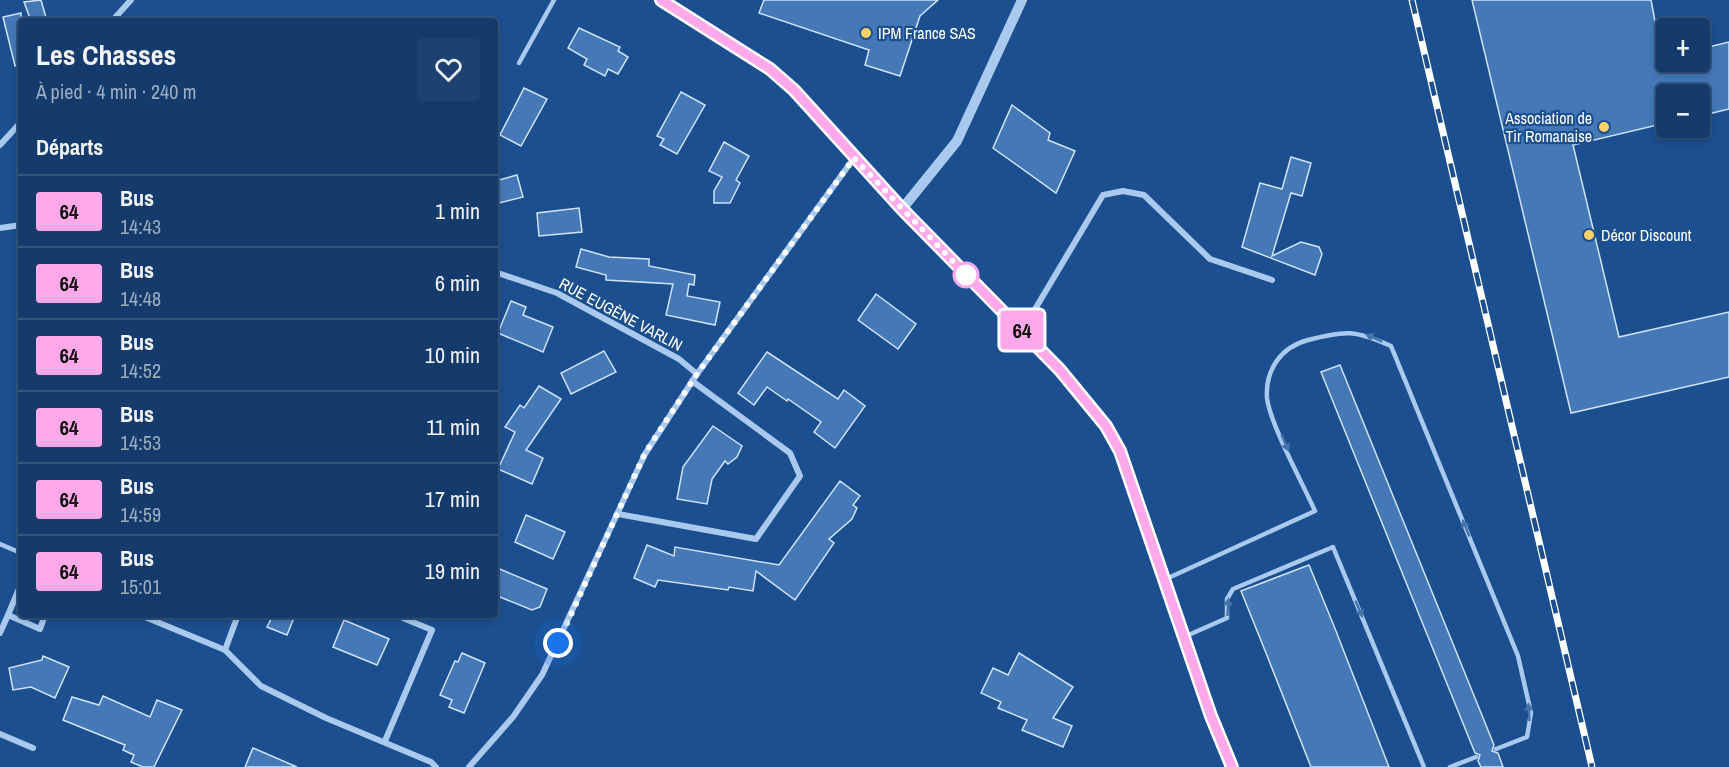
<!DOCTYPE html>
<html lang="fr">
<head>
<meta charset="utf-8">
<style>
	:root { --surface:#143b6b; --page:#1d4271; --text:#f1f3f6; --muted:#9dadc1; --line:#33557e }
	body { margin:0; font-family:"Archivo Narrow",sans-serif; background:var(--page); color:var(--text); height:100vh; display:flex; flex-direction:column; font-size:22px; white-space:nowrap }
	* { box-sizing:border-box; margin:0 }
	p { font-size:20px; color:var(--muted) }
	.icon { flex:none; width:33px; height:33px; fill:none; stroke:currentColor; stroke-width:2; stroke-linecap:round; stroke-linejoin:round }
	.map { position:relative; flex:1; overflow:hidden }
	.side { position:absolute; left:18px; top:18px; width:480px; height:600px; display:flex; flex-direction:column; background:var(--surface); border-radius:6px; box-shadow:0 3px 9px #0003,0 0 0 2px var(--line) }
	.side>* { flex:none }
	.badge { padding:0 12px; border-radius:4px; font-size:21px; line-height:39px }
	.fabs { position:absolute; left:1656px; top:18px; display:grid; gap:12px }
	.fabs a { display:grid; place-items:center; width:54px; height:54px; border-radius:6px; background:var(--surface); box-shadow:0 3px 9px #0003,0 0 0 2px var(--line); font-size:30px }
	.you { position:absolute; width:30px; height:30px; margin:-15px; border:4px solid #fff; border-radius:50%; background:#1a73e8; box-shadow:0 0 0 9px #1a73e833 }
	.map>.badge { position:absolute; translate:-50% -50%; box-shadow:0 0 0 3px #fff }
	h2 { padding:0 18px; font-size:22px; line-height:54px }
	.round { display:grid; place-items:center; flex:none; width:63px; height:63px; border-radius:6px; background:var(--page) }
	.head { display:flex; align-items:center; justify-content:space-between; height:102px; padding:0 18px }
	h1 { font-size:28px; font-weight:700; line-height:45px }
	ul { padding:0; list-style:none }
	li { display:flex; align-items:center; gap:18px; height:72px; padding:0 18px; border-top:2px solid var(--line) }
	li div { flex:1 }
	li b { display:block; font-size:22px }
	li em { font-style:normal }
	li .badge { min-width:66px; font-weight:700; text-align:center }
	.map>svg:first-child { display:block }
	.building { fill:#4478b7; stroke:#cfe3fa; stroke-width:1.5 }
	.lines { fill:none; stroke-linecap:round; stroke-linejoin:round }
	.service { stroke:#a9c9ee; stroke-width:4.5 }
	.minor { stroke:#a9c9ee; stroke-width:6 }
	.tertiary { stroke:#a9c9ee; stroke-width:10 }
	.rail-casing { stroke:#fff; stroke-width:7 }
	.rail { stroke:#1b4f8f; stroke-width:4.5; stroke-dasharray:14; stroke-linecap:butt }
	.oneway { fill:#4674ac }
	.line-casing { stroke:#fff; stroke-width:14 }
	.line { stroke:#ffa9eb; stroke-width:9 }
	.walk { stroke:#fff; stroke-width:6; stroke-dasharray:0 10.8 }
	.poi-dot { fill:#ffd166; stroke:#1b4f8f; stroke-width:2 }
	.stop-dot { fill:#fff; stroke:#ffa9eb; stroke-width:3 }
	.labels { text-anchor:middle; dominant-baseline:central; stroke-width:4.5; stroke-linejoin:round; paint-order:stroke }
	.poi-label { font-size:16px; fill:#fff; stroke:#1b4f8f; text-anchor:start }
	.street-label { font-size:16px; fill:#fff; stroke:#1b4f8f }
</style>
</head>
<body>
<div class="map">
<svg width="1729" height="767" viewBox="0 0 1729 767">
	<rect width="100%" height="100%" fill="#1b4f8f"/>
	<g class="building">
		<path d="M 41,0 L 47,21 L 31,21 L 24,2 Z"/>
		<path d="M 764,0 L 938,0 L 920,16 L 900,76 L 865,65 L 869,50 L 759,13 Z"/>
		<path d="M 1472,0 L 1651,0 L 1662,58 L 1666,57 L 1666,62 L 1700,62 L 1700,49 L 1729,42 L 1729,109 L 1700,116 L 1700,94 L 1666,94 L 1666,123 L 1573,145 L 1619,337 L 1729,312 L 1729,377 L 1571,413 Z"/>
		<path d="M 21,13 L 21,65 L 15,66 L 3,17 Z"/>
		<path d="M 579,28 L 620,47 L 618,51 L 628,57 L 618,74 L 608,69 L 605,76 L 584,65 L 587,59 L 568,48 Z"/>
		<path d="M 524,88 L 547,99 L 521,146 L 500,135 Z"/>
		<path d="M 681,92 L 705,105 L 677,154 L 660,145 L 664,139 L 657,136 Z"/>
		<path d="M 1012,105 L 1050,133 L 1048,140 L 1075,151 L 1056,193 L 993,148 Z"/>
		<path d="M 724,142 L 749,156 L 736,180 L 740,183 L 730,203 L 714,203 L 714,191 L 722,177 L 709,171 Z"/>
		<path d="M 1291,157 L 1311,163 L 1302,196 L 1291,193 L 1272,256 L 1301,242 L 1319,247 L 1322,254 L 1315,275 L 1242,247 L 1260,183 L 1282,189 Z"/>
		<path d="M 517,175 L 523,197 L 495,204 L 495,181 Z"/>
		<path d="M 579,208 L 582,232 L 539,236 L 537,213 Z"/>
		<path d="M 581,249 L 609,257 L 649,259 L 649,266 L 695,275 L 694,285 L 689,284 L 687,296 L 720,302 L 715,325 L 666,315 L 673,284 L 606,280 L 606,275 L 576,267 Z"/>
		<path d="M 876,294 L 916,324 L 898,349 L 858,320 Z"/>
		<path d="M 511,301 L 526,307 L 523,315 L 553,327 L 543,352 L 498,333 Z"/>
		<path d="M 604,351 L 616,372 L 571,394 L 561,373 Z"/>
		<path d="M 767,352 L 838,399 L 844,390 L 865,406 L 835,448 L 814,432 L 821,422 L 788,399 L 787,401 L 767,387 L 754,405 L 738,393 Z"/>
		<path d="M 1340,365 L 1494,745 L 1492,751 L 1498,753 L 1503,767 L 1481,767 L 1478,761 L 1480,755 L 1475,753 L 1321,372 Z"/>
		<path d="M 539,386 L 561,399 L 526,450 L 543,458 L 532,484 L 498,469 L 515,432 L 505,427 L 520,405 L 524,408 Z"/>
		<path d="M 713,426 L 742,446 L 737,457 L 728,464 L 725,461 L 712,479 L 707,504 L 677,499 L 683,467 Z"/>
		<path d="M 840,481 L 860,496 L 853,505 L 857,508 L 852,519 L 829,539 L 834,543 L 795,600 L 756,571 L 753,591 L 729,587 L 728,590 L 658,580 L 655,587 L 634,578 L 647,545 L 674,556 L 675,547 L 779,565 Z"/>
		<path d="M 526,515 L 565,532 L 553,559 L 515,542 Z"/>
		<path d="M 1309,565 L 1334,626 L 1389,767 L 1311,767 L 1266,653 L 1241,591 Z"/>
		<path d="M 495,567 L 547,589 L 540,607 L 532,610 L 495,595 Z"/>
		<path d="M 273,615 L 295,615 L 287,635 L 267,627 Z"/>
		<path d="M 344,620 L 389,639 L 377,665 L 333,647 Z"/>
		<path d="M 462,653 L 485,663 L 464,713 L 449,707 L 452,700 L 440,695 L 455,661 L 458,662 Z"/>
		<path d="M 1019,653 L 1073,687 L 1053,718 L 1072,726 L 1063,747 L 1022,730 L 1027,720 L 998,708 L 1001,702 L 981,693 L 993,668 L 1008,675 Z"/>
		<path d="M 43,656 L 69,667 L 55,698 L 31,687 L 13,690 L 9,668 L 42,660 Z"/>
		<path d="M 103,696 L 150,717 L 157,700 L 182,710 L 154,767 L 143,767 L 131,762 L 134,755 L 123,750 L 125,745 L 63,720 L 72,697 L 99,705 Z"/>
		<path d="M 253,748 L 297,767 L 245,767 Z"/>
	</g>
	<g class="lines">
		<g class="service">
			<path d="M 519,63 L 554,0"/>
			<path d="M 20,445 L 21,446"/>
			<path d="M 0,544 L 21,553"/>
			<path d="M 1166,579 L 1315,511 C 1303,484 1270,424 1267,398 C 1265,370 1281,347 1308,340 C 1346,330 1355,330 1391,346 L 1518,656 L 1531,713 L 1527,737 L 1496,749"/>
			<path d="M 1184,637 L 1227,618 L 1227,599 L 1233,589 L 1333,547 L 1424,767"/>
			<path d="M 1450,767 L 1476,757"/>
		</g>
		<g class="minor">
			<path d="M 661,0 L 770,69 L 794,90 L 902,209"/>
			<path d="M 112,21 L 131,0"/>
			<path d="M 0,145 L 21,122"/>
			<path d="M 0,228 L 21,225"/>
			<path d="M 495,272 L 557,293 L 679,359 L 697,374"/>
			<path d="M 1022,331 L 1103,195 L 1123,191 L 1144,195 L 1210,259 L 1272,280"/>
			<path d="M 618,514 L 756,539 L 800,476 L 790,453 L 692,381"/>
			<path d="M 21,584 L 8,615 L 40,629 L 45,615"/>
			<path d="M 140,615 L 225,650 L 261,686 L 326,718 L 431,762 L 436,767"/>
			<path d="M 0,633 L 8,615"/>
			<path d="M 225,650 L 238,615"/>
			<path d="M 0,734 L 33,748"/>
			<path d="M 385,741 L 432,630 L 403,618"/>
			<path d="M 469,767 L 513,717 L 542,675 L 645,454 L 697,374 L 854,158"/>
		</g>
		<path class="tertiary" d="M 1022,0 L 957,141 L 902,209 L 1060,370 L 1106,426 L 1120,451 L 1211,716 L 1232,767"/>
		<g class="rail-casing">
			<path id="rail" d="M 1412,0 L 1592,767"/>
		</g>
		<use href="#rail" class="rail"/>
	</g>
	<defs><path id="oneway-solid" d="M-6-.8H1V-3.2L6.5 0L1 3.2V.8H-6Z" transform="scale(1.5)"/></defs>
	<g class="oneway">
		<use href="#oneway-solid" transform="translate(1374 338) rotate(-156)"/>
		<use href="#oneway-solid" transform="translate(1285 443) rotate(66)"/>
		<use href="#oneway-solid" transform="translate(1466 528) rotate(-112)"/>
		<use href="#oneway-solid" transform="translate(1228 607) rotate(-87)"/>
		<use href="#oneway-solid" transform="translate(1359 609) rotate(67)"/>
		<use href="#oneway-solid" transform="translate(1529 712) rotate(-93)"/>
	</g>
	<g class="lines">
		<g class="line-casing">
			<path id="line" d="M 661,0 L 770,69 L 794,90 L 902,209 L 1060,370 L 1106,426 L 1120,451 L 1211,716 L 1232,767"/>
		</g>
		<use href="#line" class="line"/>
		<path class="walk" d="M 558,643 L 645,453 L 697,374 L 854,158 L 966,275"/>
	</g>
	<g class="poi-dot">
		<circle cx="866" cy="33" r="6"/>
		<circle cx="1604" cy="127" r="6"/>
		<circle cx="1589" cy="235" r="6"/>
	</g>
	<circle class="stop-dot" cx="966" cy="275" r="12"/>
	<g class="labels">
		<g class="poi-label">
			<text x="878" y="33">IPM France SAS</text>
			<text x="1592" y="118" text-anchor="end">Association de<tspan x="1592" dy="18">Tir Romanaise</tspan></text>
			<text x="1601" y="235">Décor Discount</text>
		</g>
		<g class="street-label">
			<text transform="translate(621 314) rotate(28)">RUE EUGÈNE VARLIN</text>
		</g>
	</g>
</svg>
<div class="fabs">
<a>+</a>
<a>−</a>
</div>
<div class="you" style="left:558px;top:643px"></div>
<b class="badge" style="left:1022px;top:330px;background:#ffa9eb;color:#111">64</b>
<section class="side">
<div class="head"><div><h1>Les Chasses</h1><p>À pied · 4 min · 240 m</p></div><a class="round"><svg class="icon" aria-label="heart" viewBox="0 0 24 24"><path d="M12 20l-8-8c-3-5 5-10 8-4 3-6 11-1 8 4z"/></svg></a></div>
<h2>Départs</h2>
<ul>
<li><span class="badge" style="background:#ffa9eb;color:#111">64</span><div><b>Bus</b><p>14:43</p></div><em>1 min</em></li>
<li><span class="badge" style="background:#ffa9eb;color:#111">64</span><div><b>Bus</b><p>14:48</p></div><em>6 min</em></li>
<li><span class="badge" style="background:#ffa9eb;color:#111">64</span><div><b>Bus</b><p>14:52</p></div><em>10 min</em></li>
<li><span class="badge" style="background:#ffa9eb;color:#111">64</span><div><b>Bus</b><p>14:53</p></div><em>11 min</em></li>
<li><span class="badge" style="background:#ffa9eb;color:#111">64</span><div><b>Bus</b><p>14:59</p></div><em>17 min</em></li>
<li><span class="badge" style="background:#ffa9eb;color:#111">64</span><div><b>Bus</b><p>15:01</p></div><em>19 min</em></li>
</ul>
</section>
</div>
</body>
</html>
